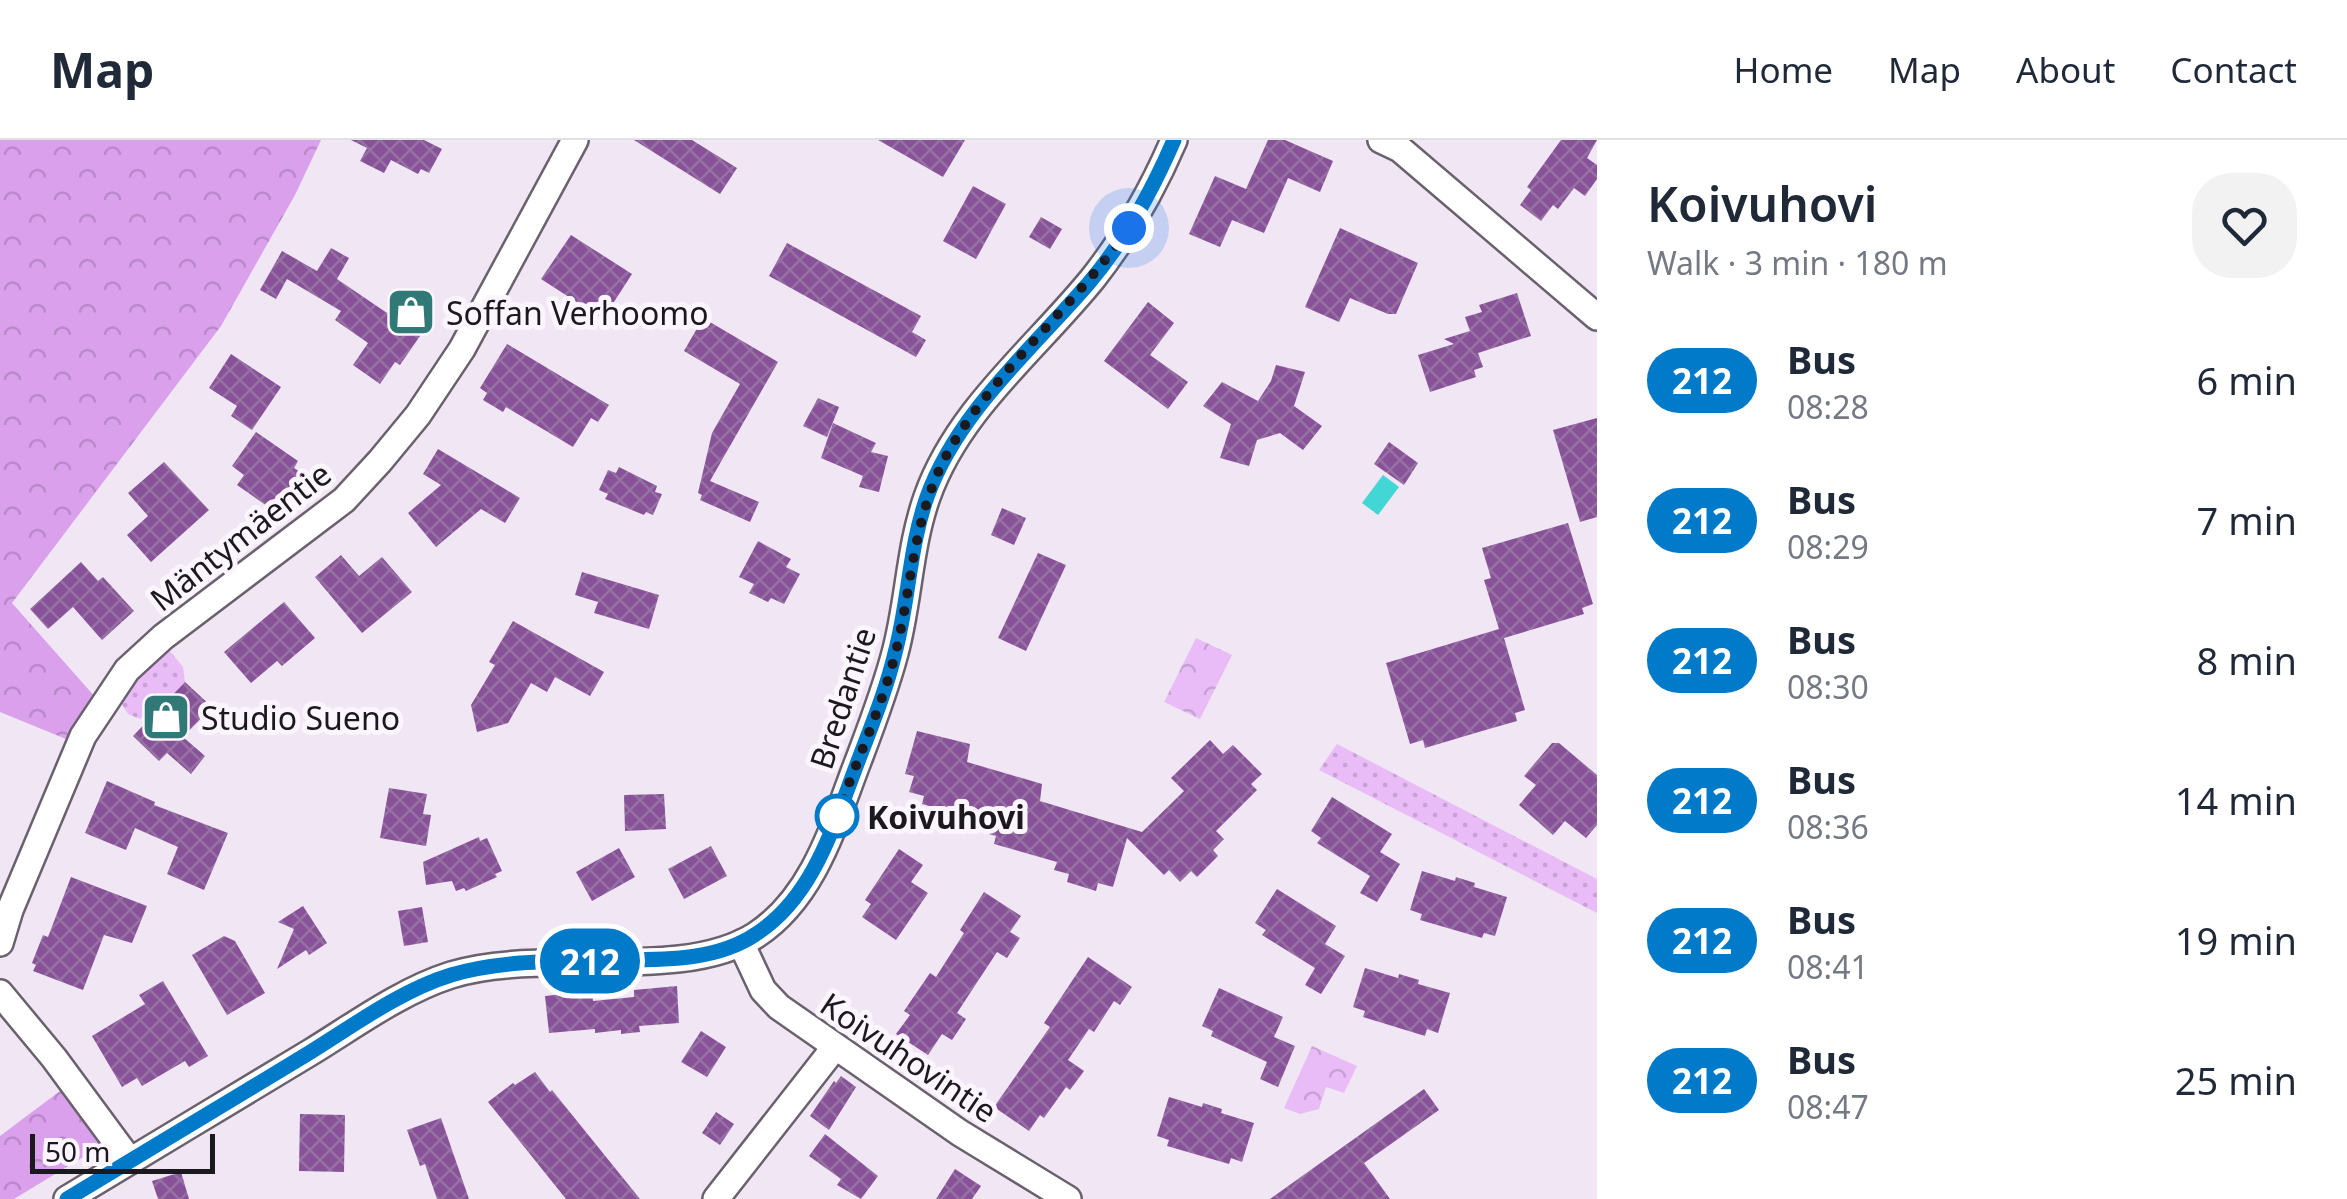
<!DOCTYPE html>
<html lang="en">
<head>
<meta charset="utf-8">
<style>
	:root { --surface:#fff; --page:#f2f2f3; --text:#1f2937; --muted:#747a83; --line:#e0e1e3 }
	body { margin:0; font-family:"Noto Sans",sans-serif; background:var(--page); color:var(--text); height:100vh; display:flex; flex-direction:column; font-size:38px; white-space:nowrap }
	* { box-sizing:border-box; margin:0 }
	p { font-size:32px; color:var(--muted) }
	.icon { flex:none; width:55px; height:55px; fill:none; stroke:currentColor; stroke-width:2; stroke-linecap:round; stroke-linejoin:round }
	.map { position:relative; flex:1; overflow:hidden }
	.side { display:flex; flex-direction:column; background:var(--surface); width:750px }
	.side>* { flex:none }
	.badge { padding:0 20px; border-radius:32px; font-size:35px; line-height:65px }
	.scale { position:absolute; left:30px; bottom:25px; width:185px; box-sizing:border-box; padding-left:10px; border:5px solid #1c191e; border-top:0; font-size:28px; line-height:35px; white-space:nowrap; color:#1c191e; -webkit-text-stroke:8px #fbf5fe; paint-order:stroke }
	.you { position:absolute; width:50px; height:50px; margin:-25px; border:8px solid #fff; border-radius:50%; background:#1a73e8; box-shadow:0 0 0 15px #1a73e833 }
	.map>.badge { position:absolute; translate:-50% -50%; box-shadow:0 0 0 5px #fff }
	.round { display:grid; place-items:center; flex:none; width:105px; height:105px; border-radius:40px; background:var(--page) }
	.headline { display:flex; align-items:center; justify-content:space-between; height:170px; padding:0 50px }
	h1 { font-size:48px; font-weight:600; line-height:75px }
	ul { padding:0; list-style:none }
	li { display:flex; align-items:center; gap:30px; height:140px; padding:0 50px }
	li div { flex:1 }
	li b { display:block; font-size:38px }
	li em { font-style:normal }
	li .badge { min-width:110px; font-weight:700; text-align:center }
	header { display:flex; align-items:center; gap:60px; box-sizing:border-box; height:140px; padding:0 50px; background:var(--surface); border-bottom:2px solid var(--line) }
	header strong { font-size:48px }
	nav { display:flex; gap:55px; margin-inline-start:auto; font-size:35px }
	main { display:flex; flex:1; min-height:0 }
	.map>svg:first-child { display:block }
	.grass { fill:url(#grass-dots) }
	.forest { fill:url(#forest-crowns) }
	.park { fill:url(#park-crowns) }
	.water { fill:#42d6d4 }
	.building { fill:url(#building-cross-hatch) }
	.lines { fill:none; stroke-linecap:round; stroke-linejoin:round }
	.minor-casing { stroke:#6a616d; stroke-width:30 }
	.minor { stroke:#fff; stroke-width:25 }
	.line-casing { stroke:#fff; stroke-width:22 }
	.line { stroke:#007ac9; stroke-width:15 }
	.walk { stroke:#1c191e; stroke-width:10; stroke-dasharray:0 18 }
	.stop-dot { fill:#fff; stroke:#007ac9; stroke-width:5 }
	.labels { text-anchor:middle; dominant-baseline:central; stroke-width:10; stroke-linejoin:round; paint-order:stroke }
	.poi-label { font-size:32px; fill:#1c191e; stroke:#fbf5fe; text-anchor:start }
	.street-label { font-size:32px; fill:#1c191e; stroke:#fbf5fe }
	.stop-label { font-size:32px; font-weight:bold; fill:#1c191e; stroke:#fbf5fe; text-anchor:start }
</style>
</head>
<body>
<header>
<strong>Map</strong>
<nav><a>Home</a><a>Map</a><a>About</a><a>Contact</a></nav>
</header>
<main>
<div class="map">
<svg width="1597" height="1059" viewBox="0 0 1597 1059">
	<defs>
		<pattern id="grass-dots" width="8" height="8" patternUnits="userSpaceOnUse" patternTransform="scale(2.5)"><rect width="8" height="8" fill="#e9bcf8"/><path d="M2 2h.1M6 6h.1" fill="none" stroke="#c7a1d4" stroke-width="1.8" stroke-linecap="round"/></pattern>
		<pattern id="forest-crowns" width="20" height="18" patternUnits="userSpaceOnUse" patternTransform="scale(2.5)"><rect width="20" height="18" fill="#daa0ec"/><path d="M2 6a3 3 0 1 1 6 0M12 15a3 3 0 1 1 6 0" fill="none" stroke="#ba89ca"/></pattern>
		<pattern id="park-crowns" width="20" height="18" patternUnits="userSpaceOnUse" patternTransform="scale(2.5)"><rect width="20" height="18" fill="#e9bcf8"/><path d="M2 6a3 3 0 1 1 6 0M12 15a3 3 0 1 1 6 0" fill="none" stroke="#c7a1d4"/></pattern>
		<pattern id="building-cross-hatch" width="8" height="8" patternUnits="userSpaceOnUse" patternTransform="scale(2.5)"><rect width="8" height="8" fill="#885298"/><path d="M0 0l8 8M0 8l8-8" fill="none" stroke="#9771a3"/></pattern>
	</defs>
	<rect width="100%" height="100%" fill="#f1e6f4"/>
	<g class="grass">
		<path d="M 169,510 L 183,527 L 185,542 L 160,568 L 156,565 L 140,579 L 128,574 L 119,560 L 133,538 Z"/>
		<path d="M 1337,604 L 1597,739 L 1597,773 L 1319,630 Z"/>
	</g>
	<g class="forest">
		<path d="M 0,0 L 321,0 L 295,55 L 221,186 L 12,463 L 96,558 L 66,599 L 0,572 Z"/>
		<path d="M 60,951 L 103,1005 L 14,1059 L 0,1059 L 0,996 Z"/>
	</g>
	<g class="park">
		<path d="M 1196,498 L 1232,515 L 1200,579 L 1164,562 Z"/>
		<path d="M 1312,906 L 1357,926 L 1344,953 L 1326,947 L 1319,969 L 1300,974 L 1284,968 Z"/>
	</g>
	<path class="water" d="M 1383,335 L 1399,347 L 1378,375 L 1362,363 Z"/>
	<g class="building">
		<path d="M 351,0 L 424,0 L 442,9 L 429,33 L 421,29 L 418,34 L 391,20 L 384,33 L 360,21 L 367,8 Z"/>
		<path d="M 634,0 L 692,0 L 737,28 L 720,54 Z"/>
		<path d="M 878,0 L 965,0 L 943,37 Z"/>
		<path d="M 1268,0 L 1285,0 L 1333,21 L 1320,52 L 1288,38 L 1264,93 L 1232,80 L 1220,107 L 1189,94 L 1215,36 L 1246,49 Z"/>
		<path d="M 1561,0 L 1597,0 L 1587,18 L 1597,25 L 1597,39 L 1585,56 L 1574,48 L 1558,69 L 1553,65 L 1541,81 L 1520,65 L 1531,50 L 1527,47 Z"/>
		<path d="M 973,46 L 1006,64 L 976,119 L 943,101 Z"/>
		<path d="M 1041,77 L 1062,89 L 1050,109 L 1029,97 Z"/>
		<path d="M 1340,88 L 1418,123 L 1396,174 L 1388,174 L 1350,158 L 1339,182 L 1305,167 Z"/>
		<path d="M 571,95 L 632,134 L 603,179 L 541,139 Z"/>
		<path d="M 787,103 L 921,176 L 912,192 L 926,200 L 916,217 L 769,136 Z"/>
		<path d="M 331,108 L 349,118 L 337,139 L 387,173 L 402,151 L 430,171 L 415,192 L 420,196 L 400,225 L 395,222 L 380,244 L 353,225 L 368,203 L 335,180 L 341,171 L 287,139 L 276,159 L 260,150 L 282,111 L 317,131 Z"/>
		<path d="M 1517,153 L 1531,196 L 1478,213 L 1483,227 L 1474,230 L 1476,237 L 1430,252 L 1418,215 L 1454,204 L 1444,199 L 1470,191 L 1465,177 L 1482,172 L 1479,165 Z"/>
		<path d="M 1148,162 L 1174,183 L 1150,215 L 1188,242 L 1168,269 L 1104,221 Z"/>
		<path d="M 703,178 L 778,222 L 710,341 L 759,362 L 750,382 L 700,360 L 702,355 L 698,353 L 712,293 L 740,244 L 684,211 Z"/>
		<path d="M 507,204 L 609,265 L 598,282 L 591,278 L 573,307 L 506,267 L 503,272 L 483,260 L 487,253 L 480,248 Z"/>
		<path d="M 231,214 L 281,247 L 252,290 L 231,276 L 237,266 L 209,248 Z"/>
		<path d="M 1276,225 L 1305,232 L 1294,266 L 1322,286 L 1303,310 L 1280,293 L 1257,300 L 1249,326 L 1220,318 L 1231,284 L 1203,266 L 1222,242 L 1258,261 L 1271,241 Z"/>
		<path d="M 818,258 L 839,267 L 827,297 L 803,286 Z"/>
		<path d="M 1597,278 L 1597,377 L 1580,382 L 1553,290 Z"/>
		<path d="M 833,283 L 876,303 L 871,312 L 888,316 L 879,352 L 859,347 L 863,336 L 821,318 Z"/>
		<path d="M 256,292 L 298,321 L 294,328 L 303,334 L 289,355 L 283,351 L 267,366 L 237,345 L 244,335 L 232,326 Z"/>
		<path d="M 1389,302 L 1418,323 L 1404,345 L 1374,324 Z"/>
		<path d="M 438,309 L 520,358 L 505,383 L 481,369 L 436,407 L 408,373 L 441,345 L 423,334 Z"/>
		<path d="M 164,322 L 209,370 L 151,422 L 127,395 L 148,376 L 128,353 Z"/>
		<path d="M 619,327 L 657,346 L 655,352 L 662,354 L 653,375 L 646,372 L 644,375 L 605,359 L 608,354 L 599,350 L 608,330 L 616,333 Z"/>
		<path d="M 1002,368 L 1026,378 L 1014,405 L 991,395 Z"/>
		<path d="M 1568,383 L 1593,464 L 1582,468 L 1584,474 L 1504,498 L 1525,570 L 1515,573 L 1517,581 L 1482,591 L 1425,608 L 1423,600 L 1410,604 L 1386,523 L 1499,489 L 1484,440 L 1491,438 L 1482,408 Z"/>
		<path d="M 758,401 L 791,419 L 786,427 L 800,434 L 784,464 L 771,458 L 768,462 L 749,453 L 754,444 L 739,437 Z"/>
		<path d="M 1038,413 L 1066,425 L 1026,511 L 998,498 Z"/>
		<path d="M 341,415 L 359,436 L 382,417 L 412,452 L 362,493 L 315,437 Z"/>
		<path d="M 81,422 L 98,441 L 103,437 L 134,471 L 102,500 L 73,467 L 48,489 L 30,469 Z"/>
		<path d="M 582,432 L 659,455 L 649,489 L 594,473 L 598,462 L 575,455 Z"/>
		<path d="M 284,462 L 315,498 L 282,526 L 277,521 L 251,543 L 224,512 Z"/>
		<path d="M 513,481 L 604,532 L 590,556 L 555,537 L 547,552 L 531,543 L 508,583 L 477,592 L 471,565 L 495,525 L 489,522 Z"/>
		<path d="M 185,542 L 212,567 L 183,597 L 205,616 L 191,634 L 167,613 L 159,621 L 133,596 Z"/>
		<path d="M 917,591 L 970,604 L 967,622 L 1042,644 L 1040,661 L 1142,692 L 1184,651 L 1171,638 L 1210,600 L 1223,614 L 1233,605 L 1262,634 L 1251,644 L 1257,650 L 1216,691 L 1224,699 L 1213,710 L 1218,716 L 1197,737 L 1191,731 L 1180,742 L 1169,730 L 1164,735 L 1127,698 L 1113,747 L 1098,743 L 1096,751 L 1067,742 L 1069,734 L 1054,730 L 1057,722 L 994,704 L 996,696 L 982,692 L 985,682 L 922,664 L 924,656 L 909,652 L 914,636 L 905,634 Z"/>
		<path d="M 1552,603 L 1559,603 L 1597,635 L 1597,685 L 1586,698 L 1565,681 L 1553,695 L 1519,665 L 1536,645 L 1524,636 Z"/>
		<path d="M 107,641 L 155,662 L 154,665 L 228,693 L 204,750 L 167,734 L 178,707 L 135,688 L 126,710 L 85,693 Z"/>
		<path d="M 389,648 L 427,654 L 423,674 L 431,675 L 426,706 L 380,698 Z"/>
		<path d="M 664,654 L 666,689 L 625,691 L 624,655 Z"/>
		<path d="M 1332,657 L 1392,694 L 1380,712 L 1400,724 L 1377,762 L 1360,753 L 1370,736 L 1317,703 L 1321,698 L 1311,691 Z"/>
		<path d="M 479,697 L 480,701 L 487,698 L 502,731 L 495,734 L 497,737 L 466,751 L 464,748 L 456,751 L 452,741 L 426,745 L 423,722 Z"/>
		<path d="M 711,706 L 727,736 L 684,759 L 668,729 Z"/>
		<path d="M 619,708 L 635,737 L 592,761 L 576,732 Z"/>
		<path d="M 899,709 L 923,725 L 911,742 L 928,753 L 896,800 L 862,777 L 871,764 L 865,760 Z"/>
		<path d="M 1422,731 L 1455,741 L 1456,737 L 1475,743 L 1474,747 L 1507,757 L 1495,796 L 1484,793 L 1482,798 L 1420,780 L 1422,774 L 1410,770 Z"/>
		<path d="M 71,737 L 147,766 L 132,803 L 104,795 L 83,850 L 33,831 L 36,825 L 32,823 L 43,795 L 48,797 Z"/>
		<path d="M 1277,749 L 1336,786 L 1325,804 L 1345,816 L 1321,854 L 1305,845 L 1315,828 L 1262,795 L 1266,790 L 1255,783 Z"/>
		<path d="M 984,752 L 1021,776 L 1010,792 L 1020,798 L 1007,818 L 997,812 L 957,873 L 966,879 L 952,900 L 942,894 L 928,915 L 896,894 L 910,875 L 904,871 L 930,833 L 936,837 L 964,793 L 960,790 Z"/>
		<path d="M 303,766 L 327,803 L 309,815 L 306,810 L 277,829 L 294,789 L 278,782 Z"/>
		<path d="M 422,767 L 428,802 L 404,806 L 398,771 Z"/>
		<path d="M 224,796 L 235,801 L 265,853 L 227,875 L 192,815 Z"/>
		<path d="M 1088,817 L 1132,847 L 1120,865 L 1114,861 L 1094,892 L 1089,889 L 1068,920 L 1084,931 L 1070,950 L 1066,947 L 1044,978 L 1040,975 L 1029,991 L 994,967 L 1050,887 L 1044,883 Z"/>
		<path d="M 1365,828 L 1398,838 L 1399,834 L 1419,840 L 1418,844 L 1450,853 L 1438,893 L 1427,889 L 1425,896 L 1363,877 L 1365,871 L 1353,867 Z"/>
		<path d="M 163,841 L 208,916 L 189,927 L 185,921 L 142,946 L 137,938 L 122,947 L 92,896 L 145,864 L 139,855 Z"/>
		<path d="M 677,846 L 679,883 L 639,886 L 640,892 L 621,894 L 621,890 L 595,893 L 595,889 L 549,893 L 545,856 L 592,851 L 593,861 L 634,857 L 634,850 Z"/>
		<path d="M 1219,848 L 1283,877 L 1274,897 L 1295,906 L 1278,947 L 1260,939 L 1267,922 L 1211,896 L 1213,891 L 1202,886 Z"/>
		<path d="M 701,891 L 726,907 L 707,937 L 681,922 Z"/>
		<path d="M 535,932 L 550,952 L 552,950 L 640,1059 L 566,1059 L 488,962 L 513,943 L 515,945 Z"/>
		<path d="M 841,936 L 856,947 L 829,990 L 810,976 L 834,941 L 836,943 Z"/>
		<path d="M 1424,949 L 1439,970 L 1364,1023 L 1390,1059 L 1270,1059 Z"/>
		<path d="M 1169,957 L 1202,967 L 1203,963 L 1222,969 L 1221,973 L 1254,983 L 1242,1022 L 1231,1018 L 1229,1024 L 1167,1006 L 1169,1000 L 1157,996 Z"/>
		<path d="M 716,972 L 734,984 L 720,1005 L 702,993 Z"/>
		<path d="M 300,974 L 345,975 L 344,1032 L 299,1031 Z"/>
		<path d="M 441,978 L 469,1059 L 437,1059 L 425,1024 L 420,1026 L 407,990 Z"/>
		<path d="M 825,994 L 878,1036 L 861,1059 L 837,1045 L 841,1039 L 809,1016 Z"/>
		<path d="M 955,1029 L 981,1046 L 972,1059 L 936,1059 Z"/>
		<path d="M 181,1032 L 189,1059 L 158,1059 L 152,1041 Z"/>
	</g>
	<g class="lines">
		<g class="minor-casing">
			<g id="minor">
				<path d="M 1381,0 L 1400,9 L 1597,177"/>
				<path d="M 0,803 L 10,770 L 83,596 L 127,530 L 163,497 L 344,360 L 380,321 L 418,275 L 462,209 L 575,0"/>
				<path d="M 741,803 L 763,850 L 779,867 L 960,993 L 1068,1059"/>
				<path d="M 0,853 L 54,918 L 130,1021"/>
				<path d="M 67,1059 C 148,1010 230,961 311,912 C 355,885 401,851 451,835 C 540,807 682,843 756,795 C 814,757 834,684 857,624 C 871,587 885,551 895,513 C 909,461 909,408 927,357 C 958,269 1037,208 1094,137 C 1126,96 1153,49 1174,0"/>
				<path d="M 716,1059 L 835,907"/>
			</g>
		</g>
		<use href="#minor" class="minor"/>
	</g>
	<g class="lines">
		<g class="line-casing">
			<path id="line" d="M 67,1059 C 146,1011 225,964 304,916 C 350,888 399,851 451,835 C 498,821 553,821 601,820 C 652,819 712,824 756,794 C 814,757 834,684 857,624 C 871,587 886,551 895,513 C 909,461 909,408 927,357 C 957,273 1031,210 1088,144 C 1124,102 1152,51 1174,0"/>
		</g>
		<use href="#line" class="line"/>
		<path class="walk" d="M 837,676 C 856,621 882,568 896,511 C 912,445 913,381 944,320 C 987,237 1075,167 1129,88"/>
	</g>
	<defs>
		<g id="shop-square" transform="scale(2.5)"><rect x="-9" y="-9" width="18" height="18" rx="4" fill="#307977" stroke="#fbf5fe"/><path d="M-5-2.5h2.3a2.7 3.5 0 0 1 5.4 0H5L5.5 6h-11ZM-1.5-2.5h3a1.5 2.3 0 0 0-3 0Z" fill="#fff"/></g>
	</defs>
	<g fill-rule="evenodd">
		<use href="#shop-square" x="411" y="172"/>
		<use href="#shop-square" x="166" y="577"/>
	</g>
	<circle class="stop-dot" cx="837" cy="676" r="20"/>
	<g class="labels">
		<g class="poi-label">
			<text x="446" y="172">Soffan Verhoomo</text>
			<text x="201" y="577">Studio Sueno</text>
		</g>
		<g class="street-label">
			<text transform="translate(240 396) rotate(-38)">Mäntymäentie</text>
			<text transform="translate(842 558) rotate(-72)">Bredantie</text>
			<text transform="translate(909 917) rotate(34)">Koivuhovintie</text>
		</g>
		<g class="stop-label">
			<text x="867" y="676">Koivuhovi</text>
		</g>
	</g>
</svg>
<div class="scale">50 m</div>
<div class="you" style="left:1129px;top:88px"></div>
<b class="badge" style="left:590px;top:821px;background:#007ac9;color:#fff">212</b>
</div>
<section class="side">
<div class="headline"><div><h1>Koivuhovi</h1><p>Walk · 3 min · 180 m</p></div><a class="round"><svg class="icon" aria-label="heart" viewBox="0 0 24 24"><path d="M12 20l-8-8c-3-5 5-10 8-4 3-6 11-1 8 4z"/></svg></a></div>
<ul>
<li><span class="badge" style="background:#007ac9;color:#fff">212</span><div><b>Bus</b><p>08:28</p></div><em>6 min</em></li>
<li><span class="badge" style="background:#007ac9;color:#fff">212</span><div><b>Bus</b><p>08:29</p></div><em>7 min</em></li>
<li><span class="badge" style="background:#007ac9;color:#fff">212</span><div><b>Bus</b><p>08:30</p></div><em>8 min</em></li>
<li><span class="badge" style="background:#007ac9;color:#fff">212</span><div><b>Bus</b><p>08:36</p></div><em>14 min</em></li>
<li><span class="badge" style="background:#007ac9;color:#fff">212</span><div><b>Bus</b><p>08:41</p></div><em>19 min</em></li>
<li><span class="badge" style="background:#007ac9;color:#fff">212</span><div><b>Bus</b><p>08:47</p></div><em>25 min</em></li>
</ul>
</section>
</main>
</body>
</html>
